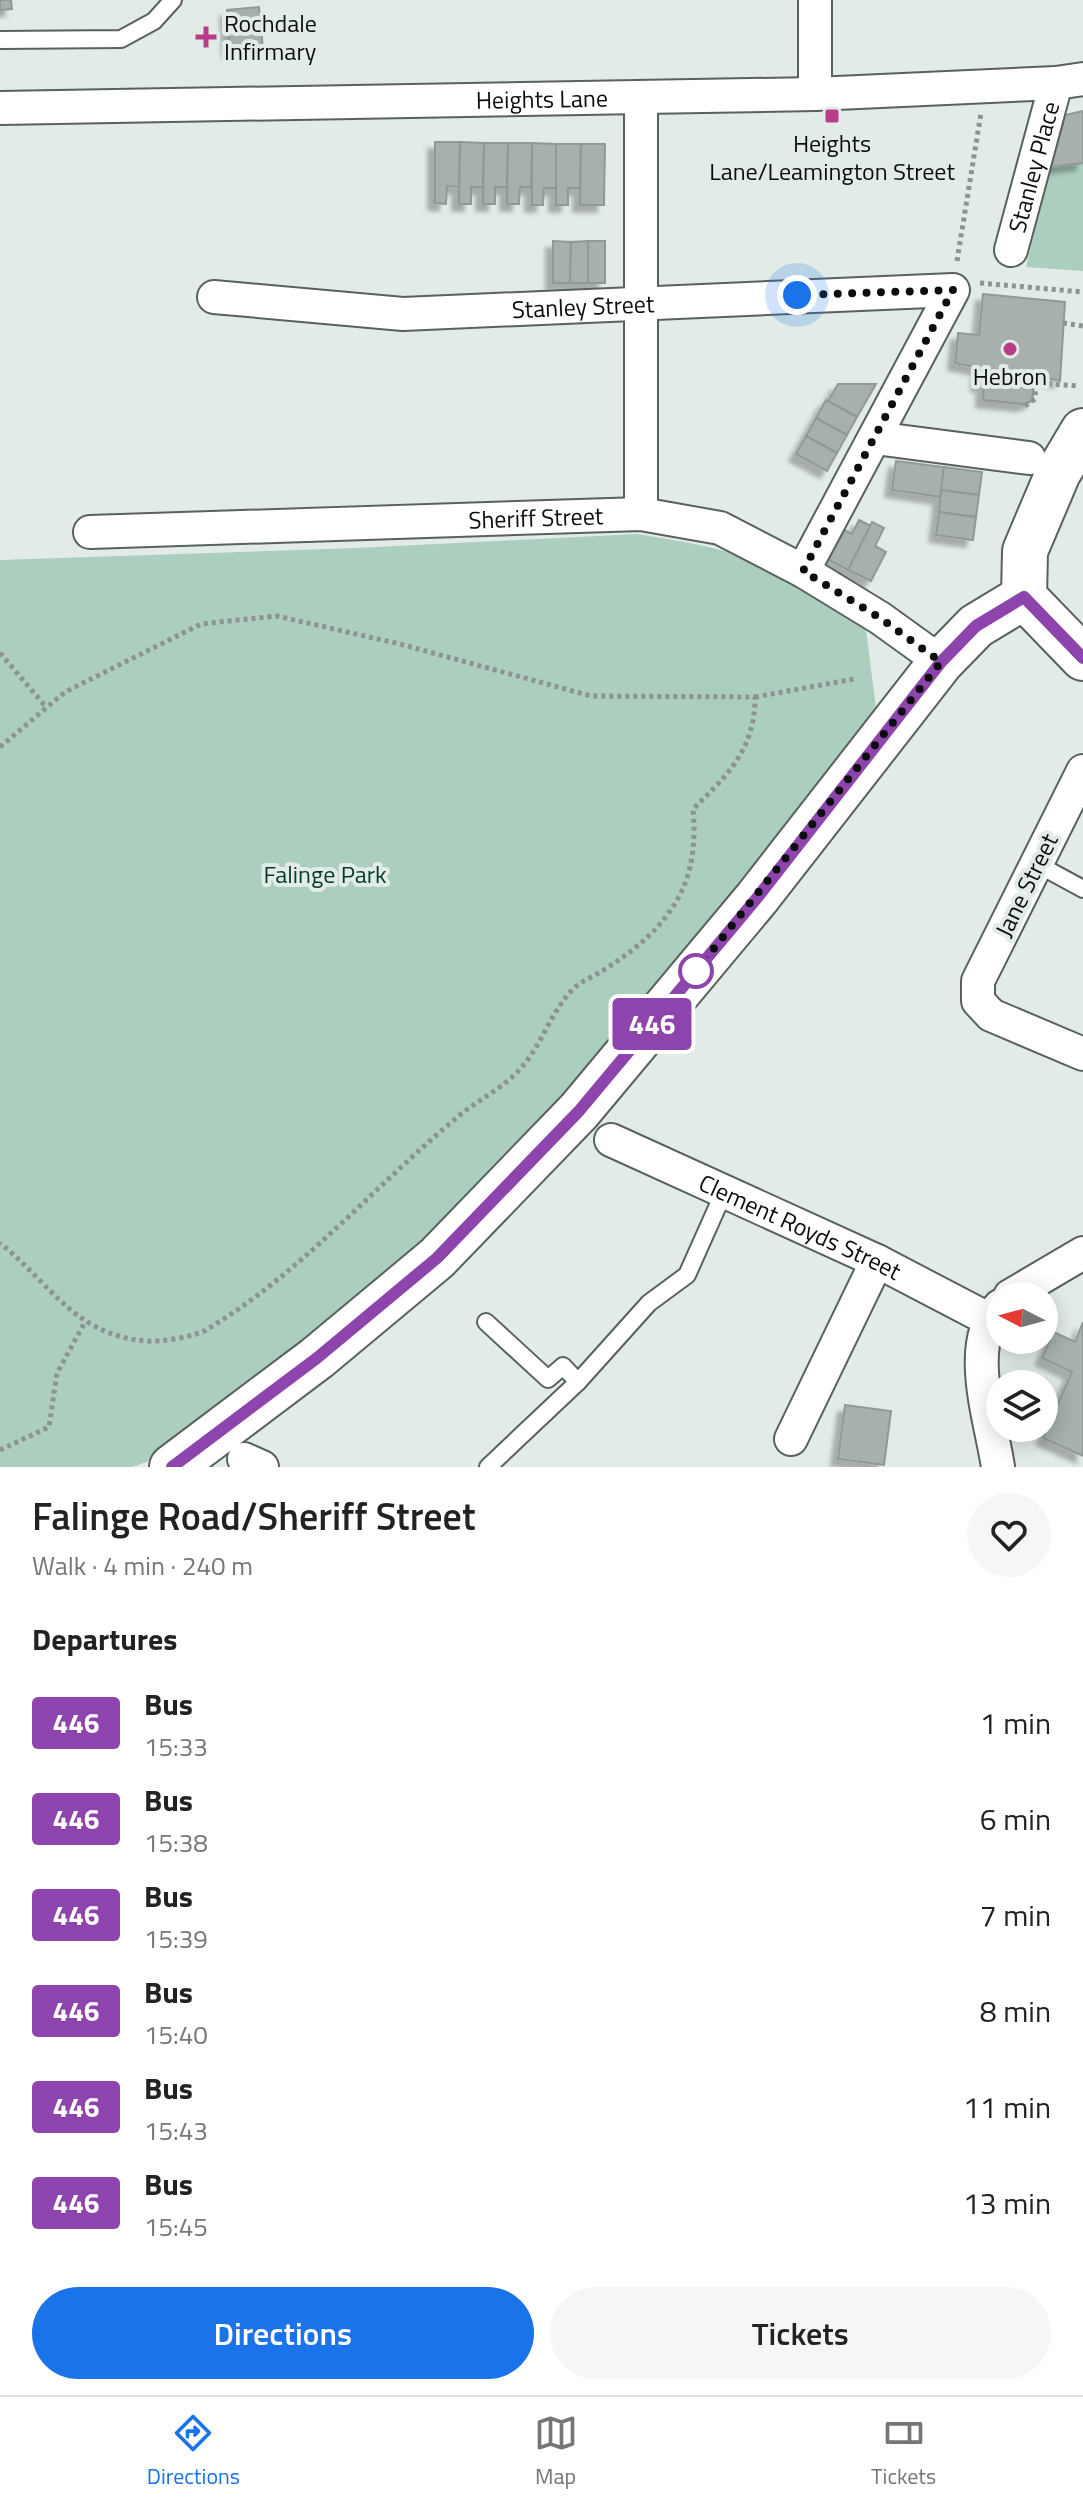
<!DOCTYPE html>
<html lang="en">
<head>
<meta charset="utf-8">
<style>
	:root { --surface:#fff; --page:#f6f6f6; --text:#222; --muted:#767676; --line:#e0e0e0; --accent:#1a73e8 }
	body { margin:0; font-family:"Titillium Web",sans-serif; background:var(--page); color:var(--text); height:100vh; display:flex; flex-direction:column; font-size:30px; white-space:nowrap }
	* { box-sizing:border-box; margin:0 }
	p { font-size:26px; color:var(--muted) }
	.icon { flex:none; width:44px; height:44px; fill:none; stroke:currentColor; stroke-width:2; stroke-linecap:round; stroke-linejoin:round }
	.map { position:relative; height:1467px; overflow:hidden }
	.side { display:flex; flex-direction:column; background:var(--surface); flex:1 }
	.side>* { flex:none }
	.badge { padding:0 16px; border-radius:6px; font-size:28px; line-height:52px }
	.needle { width:52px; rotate:276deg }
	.buttons { position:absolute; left:986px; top:1282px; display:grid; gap:16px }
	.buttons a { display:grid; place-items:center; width:72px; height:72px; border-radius:50%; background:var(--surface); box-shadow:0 4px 20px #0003; font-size:40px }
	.you { position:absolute; width:40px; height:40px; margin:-20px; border:6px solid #fff; border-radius:50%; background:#1a73e8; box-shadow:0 0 0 12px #1a73e833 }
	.map>.badge { position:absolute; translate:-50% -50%; box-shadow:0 0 0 4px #fff }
	h2 { padding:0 32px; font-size:30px; line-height:72px }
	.round { display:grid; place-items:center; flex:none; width:84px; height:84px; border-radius:42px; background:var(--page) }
	.head { display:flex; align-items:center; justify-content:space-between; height:136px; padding:0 32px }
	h1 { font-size:38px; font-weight:600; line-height:60px }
	.primary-button { display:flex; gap:16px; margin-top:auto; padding:16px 32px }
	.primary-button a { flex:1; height:92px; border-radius:48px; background:var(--accent); color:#fff; font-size:32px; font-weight:600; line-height:92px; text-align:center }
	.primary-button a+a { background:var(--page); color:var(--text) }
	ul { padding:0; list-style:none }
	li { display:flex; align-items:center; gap:24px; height:96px; padding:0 32px }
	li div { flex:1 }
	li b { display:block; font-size:30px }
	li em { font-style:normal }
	li .badge { min-width:88px; font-weight:700; text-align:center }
	.dock { display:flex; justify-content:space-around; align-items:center; height:112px; border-top:2px solid var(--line); background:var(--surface); font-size:22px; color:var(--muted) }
	.dock a { display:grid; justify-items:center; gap:4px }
	.dock .current { color:var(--accent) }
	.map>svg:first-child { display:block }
	.green { fill:#abcebe }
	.building { fill:#a7b0ac; stroke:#909995; stroke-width:2; filter:url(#shadow) }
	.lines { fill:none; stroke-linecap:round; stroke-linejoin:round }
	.lane-casing { stroke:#59615d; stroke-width:20 }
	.street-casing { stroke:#59615d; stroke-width:36 }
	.secondary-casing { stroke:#59615d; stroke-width:48 }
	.path { stroke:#8d9391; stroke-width:5; stroke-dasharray:4 4; stroke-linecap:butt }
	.lane { stroke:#fff; stroke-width:16 }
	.street { stroke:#fff; stroke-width:32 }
	.secondary { stroke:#fff; stroke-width:44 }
	.line-casing { stroke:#fff; stroke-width:18 }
	.line { stroke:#8e44ad; stroke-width:12 }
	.walk { stroke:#0b0e0d; stroke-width:8; stroke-dasharray:0 14.4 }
	.poi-dot { fill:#b93c8b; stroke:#e2ebe7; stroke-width:3 }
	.stop-dot { fill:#fff; stroke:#8e44ad; stroke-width:4 }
	.labels { text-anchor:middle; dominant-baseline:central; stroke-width:8; stroke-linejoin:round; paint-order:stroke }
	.poi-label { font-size:24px; fill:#0b0e0d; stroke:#e2ebe7 }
	.street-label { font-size:24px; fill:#0b0e0d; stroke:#e2ebe7 }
	.park-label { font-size:24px; fill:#023b2a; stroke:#e2ebe7 }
</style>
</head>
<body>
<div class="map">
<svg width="1083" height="1467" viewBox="0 0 1083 1467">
	<defs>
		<filter id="shadow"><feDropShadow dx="-7" dy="7" stdDeviation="2" flood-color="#0004"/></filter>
	</defs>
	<rect width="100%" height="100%" fill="#e2ebe7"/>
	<g class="green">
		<path d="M 1083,163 L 1083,271 L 1026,267 L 1050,167 Z"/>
		<path d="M 637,534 C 666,539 696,543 724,551 C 767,564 832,600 866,630 L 877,716 L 540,1122 L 431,1238 L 348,1309 L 152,1460 L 132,1467 L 0,1467 L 0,560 L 357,548 Z"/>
	</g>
	<g class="building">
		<path d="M 0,0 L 11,0 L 12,9 L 0,10 Z"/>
		<path d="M 259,7 L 263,49 L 230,52 L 227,10 Z"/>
		<path d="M 1083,111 L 1083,163 L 1050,167 L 1065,115 Z"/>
		<path d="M 435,142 L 460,142 L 459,187 L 447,186 L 446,204 L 435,203 Z"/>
		<path d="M 460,142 L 484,143 L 483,187 L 471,187 L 471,204 L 459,204 Z"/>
		<path d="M 484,143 L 508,143 L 507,187 L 495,187 L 495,204 L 483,204 Z"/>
		<path d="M 508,143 L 532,143 L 531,187 L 520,187 L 519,204 L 507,204 Z"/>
		<path d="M 532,143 L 556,144 L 556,188 L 544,188 L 543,205 L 532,205 Z"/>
		<path d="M 556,144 L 581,144 L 580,188 L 568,188 L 568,205 L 556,205 Z"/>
		<path d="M 581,144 L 605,144 L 604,205 L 580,205 Z"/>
		<path d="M 553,241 L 571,242 L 570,283 L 553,283 Z"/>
		<rect x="588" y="241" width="17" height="42"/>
		<path d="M 588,241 L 588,283 L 570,283 L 571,242 Z"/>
		<path d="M 983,294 L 1065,302 L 1060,381 L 1035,375 L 1032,401 L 1025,404 L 983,400 L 984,385 L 978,384 L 979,368 L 955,363 L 958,333 L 979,335 Z"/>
		<path d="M 979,370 L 1035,375 L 1032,401 L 1024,404 L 983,400 L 984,385 L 978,384 Z"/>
		<path d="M 838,384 L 876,384 L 857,417 L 828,401 Z"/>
		<path d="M 826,400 L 857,417 L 847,435 L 816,418 Z"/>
		<path d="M 816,418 L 847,435 L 837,453 L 806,436 Z"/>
		<path d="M 806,436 L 837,453 L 827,471 L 796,454 Z"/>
		<path d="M 896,461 L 944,467 L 941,497 L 892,490 Z"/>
		<path d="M 944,467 L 982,472 L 979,495 L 941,490 Z"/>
		<path d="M 941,490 L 979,495 L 976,517 L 939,512 Z"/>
		<path d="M 939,512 L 976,517 L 973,540 L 936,535 Z"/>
		<path d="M 859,520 L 871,526 L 848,570 L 825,558 L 840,528 L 852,534 Z"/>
		<path d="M 872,522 L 884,528 L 875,546 L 886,552 L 871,581 L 848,570 Z"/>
		<path d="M 1083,1322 L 1083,1456 L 1043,1438 L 1072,1372 L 1042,1358 L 1054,1332 L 1075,1342 Z"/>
		<path d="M 845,1405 L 891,1411 L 884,1465 L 838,1459 Z"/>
	</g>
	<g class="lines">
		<g class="lane-casing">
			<g id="lane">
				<path d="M 0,40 L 121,39 L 154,21 L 173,0"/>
				<path d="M 1037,864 L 1083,889"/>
				<path d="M 486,1322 L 548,1379 L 563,1366 L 578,1382"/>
				<path d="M 488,1467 L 578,1382 L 649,1303 L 687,1275 L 724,1192"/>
			</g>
		</g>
		<g class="street-casing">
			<g id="street">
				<path d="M 815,0 L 815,94"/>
				<path d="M 641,98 L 641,514"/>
				<path id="s1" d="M 0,108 L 815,94 L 1056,83 L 1083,79"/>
				<path id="s2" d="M 1011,250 L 1056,83"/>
				<path id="s3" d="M 214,297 L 403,314 L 953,290 L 803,571"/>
				<path d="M 875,438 L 1029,458"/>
				<path id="s4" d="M 90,532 L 641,514 L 720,528 L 803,571 L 880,618 L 941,662"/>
				<path d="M 1083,771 L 978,981 L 978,1001 L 991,1015 L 1083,1054"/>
				<path id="s5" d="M 611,1140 L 877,1261 L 988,1319"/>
				<path d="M 1010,1296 L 1083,1253"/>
				<path d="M 791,1439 L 877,1261"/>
				<path d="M 244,1459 L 262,1467"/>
				<path d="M 998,1467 C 991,1420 964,1344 1000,1306"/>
			</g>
		</g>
		<g class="secondary-casing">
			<g id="secondary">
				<path d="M 1024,597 L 1025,551 L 1058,473 L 1083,431"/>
				<path d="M 1024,597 L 1083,658"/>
				<path d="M 172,1467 L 317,1358 L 437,1258 L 579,1111 L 757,898 L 941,662 L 976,626 L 1024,597"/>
			</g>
		</g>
		<g class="path">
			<path d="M 957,261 L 981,113"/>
			<path d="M 980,283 L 1083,292"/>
			<path d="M 1063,323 L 1083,326"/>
			<path d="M 1025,406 L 1035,399 L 1036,383 L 1078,386"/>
			<path d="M 0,653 L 46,707"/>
			<path d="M 755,697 L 854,679"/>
			<path d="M 0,747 L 65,692 L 201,624 L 277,616 L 400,644 L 591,696 L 755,697 C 755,749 728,775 693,809 C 696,840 693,874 676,902 C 657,933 632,952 602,971 C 592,977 579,982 571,991 C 552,1012 543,1040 526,1062 C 508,1086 482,1097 460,1115 C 375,1185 302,1273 206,1330 C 193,1337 162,1342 147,1341 C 75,1336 50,1283 0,1243"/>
			<path d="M 0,1450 L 49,1427 L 57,1373 L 85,1322"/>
		</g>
		<use href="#lane" class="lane"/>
		<use href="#street" class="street"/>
		<use href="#secondary" class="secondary"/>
	</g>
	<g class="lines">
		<g class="line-casing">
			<path id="line" d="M 172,1467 L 317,1358 L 437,1258 L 579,1111 L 757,898 L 941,662 L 976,626 L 1024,597 L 1083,658"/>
		</g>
		<use href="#line" class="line"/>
		<path class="walk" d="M 696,971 L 941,662 L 880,618 L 803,571 L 953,290 L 797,295"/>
	</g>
	<g class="poi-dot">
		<path d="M202 25h8v8h8v8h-8v8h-8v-8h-8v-8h8z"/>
		<rect x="824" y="108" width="16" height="16" rx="4"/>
		<circle cx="1010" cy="349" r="8"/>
	</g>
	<circle class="stop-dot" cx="696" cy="971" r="16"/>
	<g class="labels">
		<g class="poi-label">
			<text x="224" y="23" text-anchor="start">Rochdale<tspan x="224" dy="28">Infirmary</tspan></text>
			<text x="832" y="143">Heights<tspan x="832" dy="28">Lane/Leamington Street</tspan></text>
			<text x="1010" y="376">Hebron</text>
		</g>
		<g class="street-label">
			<text stroke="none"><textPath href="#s1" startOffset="542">Heights Lane</textPath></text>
			<text stroke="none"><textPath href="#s2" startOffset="86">Stanley Place</textPath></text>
			<text stroke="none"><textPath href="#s3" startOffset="370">Stanley Street</textPath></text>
			<text stroke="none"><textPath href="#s4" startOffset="446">Sheriff Street</textPath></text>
			<text transform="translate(1026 885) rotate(-64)">Jane Street</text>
			<text stroke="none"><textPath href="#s5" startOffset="208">Clement Royds Street</textPath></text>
		</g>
		<g class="park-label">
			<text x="325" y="874">Falinge Park</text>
		</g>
	</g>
</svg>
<div class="buttons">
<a><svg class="needle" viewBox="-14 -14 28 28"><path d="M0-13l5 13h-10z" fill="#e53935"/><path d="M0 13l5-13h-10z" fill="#767676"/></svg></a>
<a><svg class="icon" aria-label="layers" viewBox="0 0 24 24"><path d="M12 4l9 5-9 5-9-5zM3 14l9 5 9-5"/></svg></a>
</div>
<div class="you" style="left:797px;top:295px"></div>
<b class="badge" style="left:652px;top:1024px;background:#8e44ad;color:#fff">446</b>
</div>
<section class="side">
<div class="head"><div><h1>Falinge Road/Sheriff Street</h1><p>Walk · 4 min · 240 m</p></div><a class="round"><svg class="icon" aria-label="heart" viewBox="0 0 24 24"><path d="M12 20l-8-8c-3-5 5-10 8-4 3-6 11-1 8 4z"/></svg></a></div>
<h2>Departures</h2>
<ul>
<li><span class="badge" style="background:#8e44ad;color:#fff">446</span><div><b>Bus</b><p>15:33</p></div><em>1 min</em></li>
<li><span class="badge" style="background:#8e44ad;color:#fff">446</span><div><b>Bus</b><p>15:38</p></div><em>6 min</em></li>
<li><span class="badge" style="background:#8e44ad;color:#fff">446</span><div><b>Bus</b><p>15:39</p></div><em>7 min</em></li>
<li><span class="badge" style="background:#8e44ad;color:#fff">446</span><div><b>Bus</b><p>15:40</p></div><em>8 min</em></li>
<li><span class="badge" style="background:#8e44ad;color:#fff">446</span><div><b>Bus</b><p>15:43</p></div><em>11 min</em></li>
<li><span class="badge" style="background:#8e44ad;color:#fff">446</span><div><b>Bus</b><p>15:45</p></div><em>13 min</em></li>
</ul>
<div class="primary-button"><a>Directions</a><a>Tickets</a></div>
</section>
<nav class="dock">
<a class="current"><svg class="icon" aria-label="directions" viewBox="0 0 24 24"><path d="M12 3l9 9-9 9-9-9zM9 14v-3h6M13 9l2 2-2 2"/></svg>Directions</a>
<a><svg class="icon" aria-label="map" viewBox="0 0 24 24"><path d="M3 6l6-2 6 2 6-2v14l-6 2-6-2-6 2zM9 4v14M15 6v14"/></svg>Map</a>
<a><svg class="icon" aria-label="tickets" viewBox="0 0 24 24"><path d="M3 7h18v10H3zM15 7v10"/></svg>Tickets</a>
</nav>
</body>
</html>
